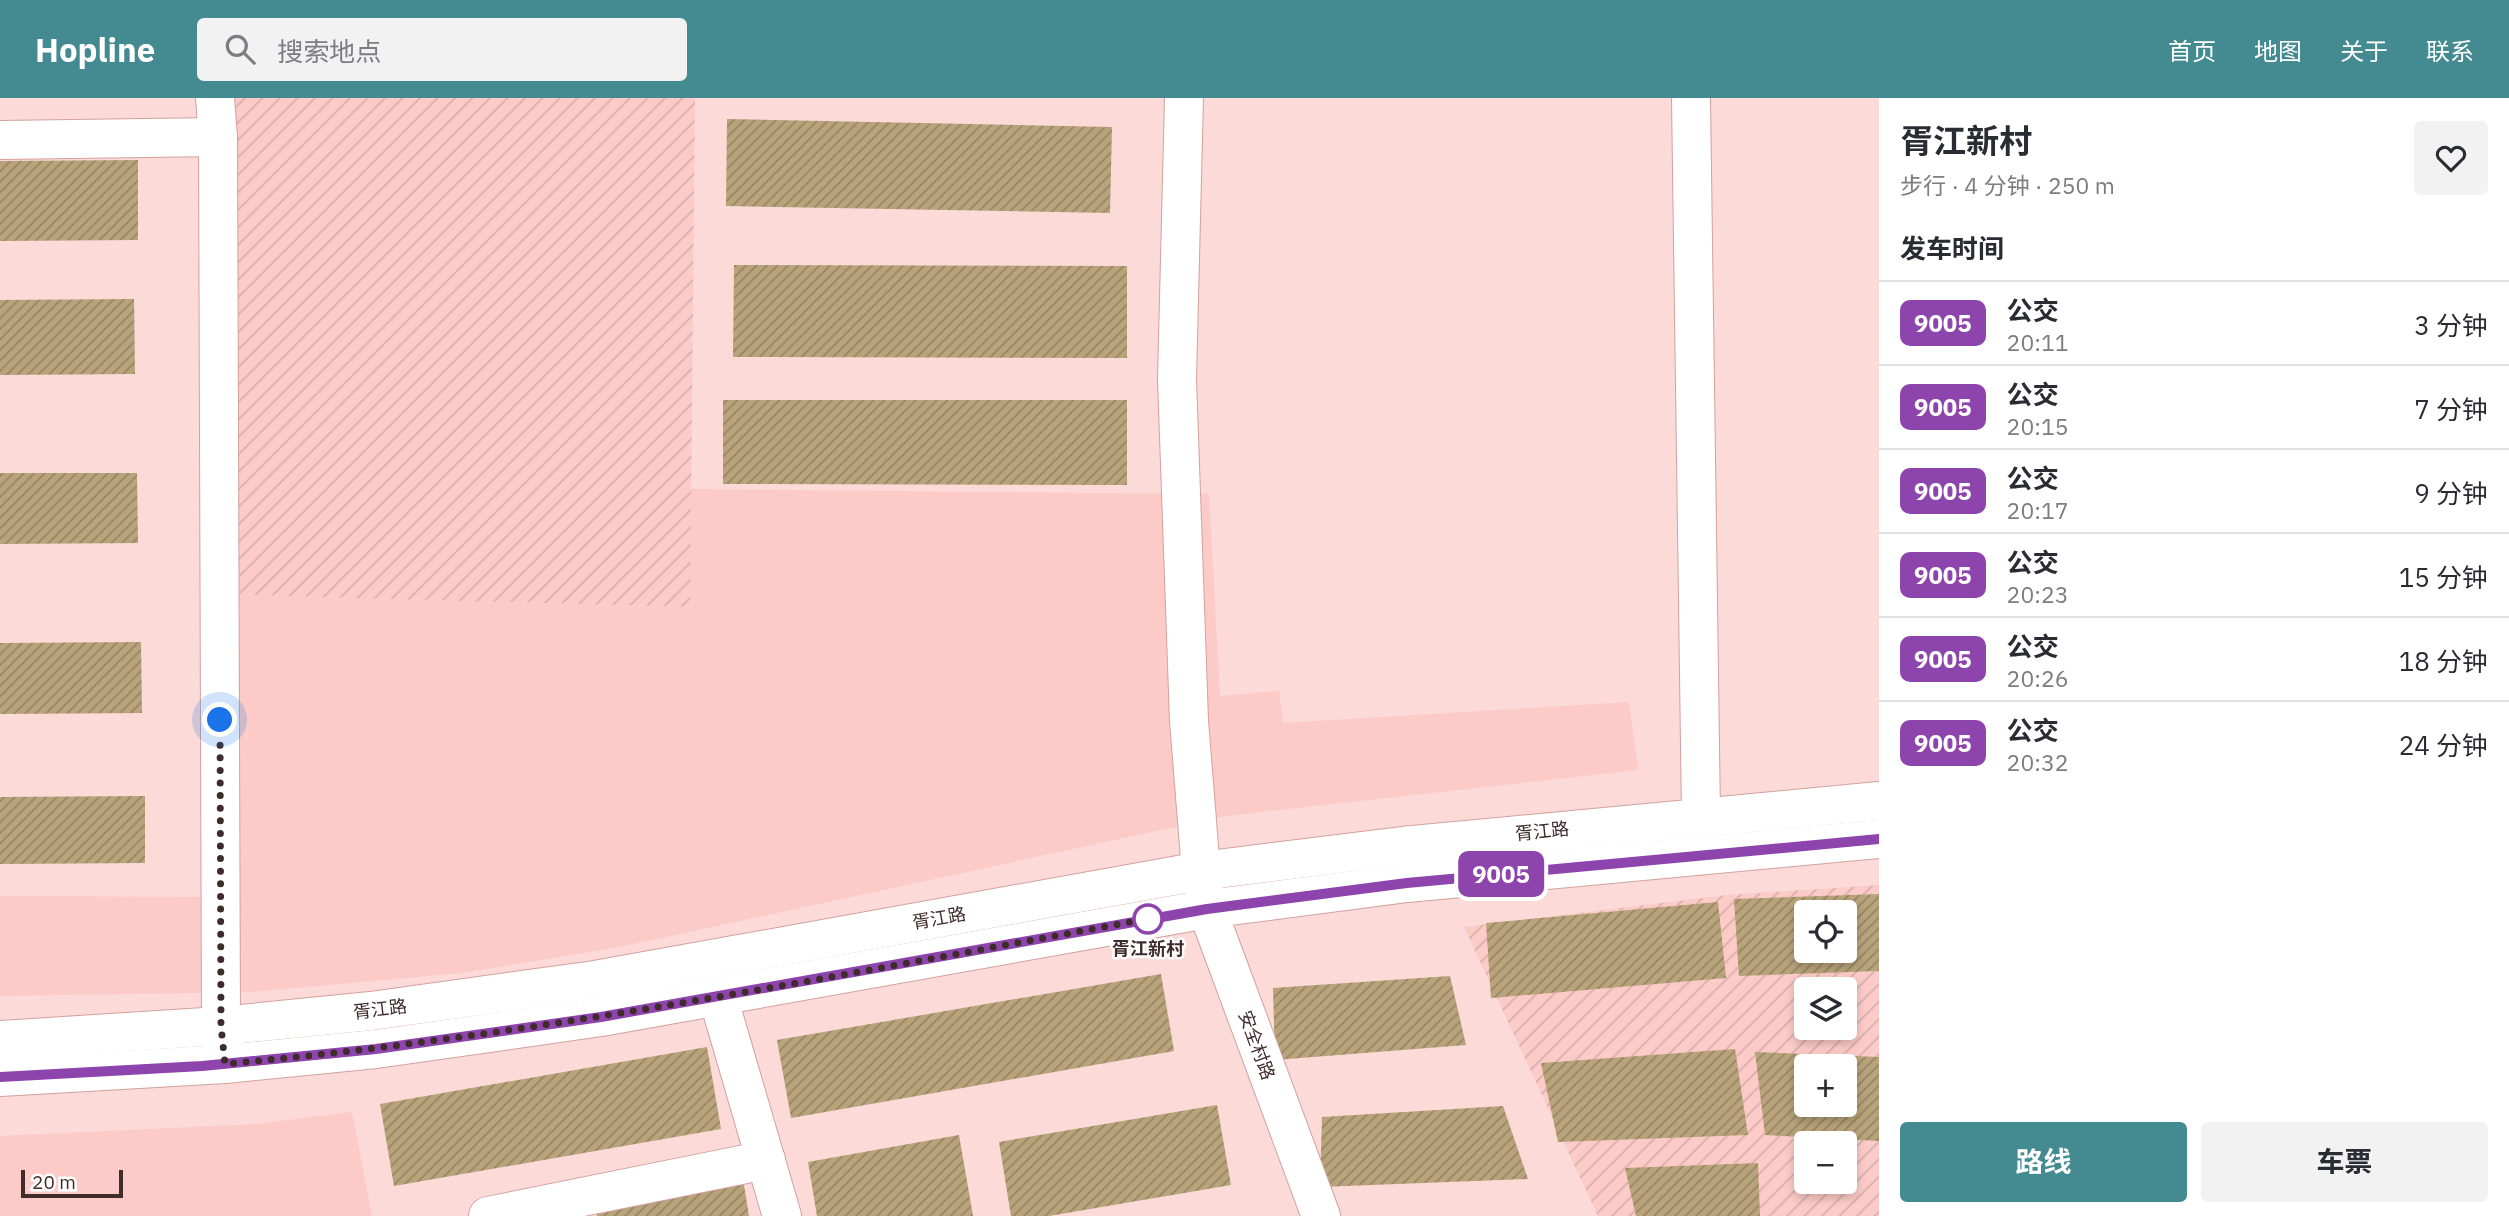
<!DOCTYPE html>
<html lang="zh">
<head>
<meta charset="utf-8">
<style>
	:root { --surface:#fff; --page:#f2f2f3; --text:#2b2b33; --muted:#7c7c81; --line:#e1e1e2; --accent:#438b91 }
	body { margin:0; font-family:"IBM Plex Sans","Noto Sans SC",sans-serif; background:var(--page); color:var(--text); height:100vh; display:flex; flex-direction:column; font-size:26px; white-space:nowrap }
	* { box-sizing:border-box; margin:0 }
	p { font-size:23px; color:var(--muted) }
	.icon { flex:none; width:38px; height:38px; fill:none; stroke:currentColor; stroke-width:2; stroke-linecap:round; stroke-linejoin:round }
	.map { position:relative; flex:1; overflow:hidden }
	.panel { display:flex; flex-direction:column; background:var(--surface); width:630px }
	.panel>* { flex:none }
	.badge { padding:0 14px; border-radius:10px; font-size:24px; line-height:46px }
	.controls { position:absolute; left:1794px; top:802px; display:grid; gap:14px }
	.controls a { display:grid; place-items:center; width:63px; height:63px; border-radius:7px; background:var(--surface); box-shadow:0 4px 10px #0003; font-size:35px }
	.scale { position:absolute; left:21px; bottom:18px; width:102px; box-sizing:border-box; padding-left:7px; border:4px solid #3f2b2a; border-top:0; font-size:19px; line-height:24px; white-space:nowrap; color:#3f2b2a; -webkit-text-stroke:5px #fff; paint-order:stroke }
	.you { position:absolute; width:35px; height:35px; margin:-18px; border:5px solid #fff; border-radius:50%; background:#1a73e8; box-shadow:0 0 0 10px #1a73e833 }
	.map>.badge { position:absolute; translate:-50% -50%; box-shadow:0 0 0 4px #fff }
	h2 { padding:0 21px; font-size:26px; line-height:63px }
	.round { display:grid; place-items:center; flex:none; width:74px; height:74px; border-radius:7px; background:var(--page) }
	.summary { display:flex; align-items:center; justify-content:space-between; height:119px; padding:0 21px }
	h1 { font-size:33px; font-weight:700; line-height:52px }
	.primary-button { display:flex; gap:14px; margin-top:auto; padding:14px 21px }
	.primary-button a { flex:1; height:80px; border-radius:7px; background:var(--accent); color:#fff; font-size:28px; font-weight:700; line-height:80px; text-align:center }
	.primary-button a+a { background:var(--page); color:var(--text) }
	ul { padding:0; list-style:none }
	li { display:flex; align-items:center; gap:21px; height:84px; padding:0 21px; border-top:2px solid var(--line) }
	li div { flex:1 }
	li b { display:block; font-size:26px }
	li em { font-style:normal }
	li .badge { min-width:77px; font-weight:700; text-align:center }
	header { display:flex; align-items:center; gap:42px; box-sizing:border-box; height:98px; padding:0 35px; background:var(--accent); color:#fff }
	header strong { font-size:33px }
	nav { display:flex; gap:38px; margin-inline-start:auto; font-size:24px }
	.search { width:490px; height:63px; background:var(--page); display:flex; align-items:center; gap:18px; box-sizing:border-box; padding:0 24px; border-radius:7px; color:var(--muted); font-size:26px }
	main { display:flex; flex:1; min-height:0 }
	.map>svg:first-child { display:block }
	.built { fill:#fccbc7 }
	.industrial { fill:url(#industrial-furrows); fill-rule:evenodd }
	.building { fill:url(#building-hatch); fill-rule:evenodd }
	.lines { fill:none; stroke-linecap:round; stroke-linejoin:round }
	.minor-casing { stroke:#d3a19d; stroke-width:40 }
	.major-casing { stroke:#d3a19d; stroke-width:40 }
	.minor { stroke:#fff; stroke-width:38 }
	.major { stroke:#fff; stroke-width:38 }
	.line-casing { stroke:#fff; stroke-width:16 }
	.line { stroke:#8e44ad; stroke-width:10 }
	.walk { stroke:#3f2b2a; stroke-width:7; stroke-dasharray:0 12.6 }
	.stop-dot { fill:#fff; stroke:#8e44ad; stroke-width:3.5 }
	.labels { text-anchor:middle; dominant-baseline:central; stroke-width:5; stroke-linejoin:round; paint-order:stroke }
	.street-label { font-size:18px; fill:#3f2b2a; stroke:#fff }
	.stop-label { font-size:18px; font-weight:bold; fill:#3f2b2a; stroke:#fff }
</style>
</head>
<body>
<header>
<strong>Hopline</strong>
<div class="search"><svg class="icon" aria-label="search" viewBox="0 0 24 24"><circle cx="10" cy="10" r="6"/><path d="M15 15l6 6"/></svg>搜索地点</div>
<nav><a>首页</a><a>地图</a><a>关于</a><a>联系</a></nav>
</header>
<main>
<div class="map">
<svg width="1879" height="1118" viewBox="0 0 1879 1118">
	<defs>
		<pattern id="industrial-furrows" width="10" height="10" patternUnits="userSpaceOnUse" patternTransform="scale(1.75)"><rect width="10" height="10" fill="#fccbc7"/><path d="M-1 1l2-2M0 10L10 0M9 11l2-2" fill="none" stroke="#d9aeab"/></pattern>
		<pattern id="building-hatch" width="6" height="6" patternUnits="userSpaceOnUse" patternTransform="scale(1.75)"><rect width="6" height="6" fill="#b8a37a"/><path d="M-1 1l2-2M0 6l6-6M5 7l2-2" fill="none" stroke="#978564"/></pattern>
	</defs>
	<rect width="100%" height="100%" fill="#fbdad8"/>
	<g class="built">
		<path d="M 690,391 L 1209,396 L 1220,598 L 1279,593 L 1283,625 L 1629,604 L 1638,672 L 1226,718 L 615,850 L 462,875 L 251,894 L 0,898 L 0,798 L 210,799 L 207,496 L 689,509 Z"/>
		<path d="M 352,1014 L 372,1118 L 0,1118 L 0,1038 L 256,1026 Z"/>
	</g>
	<g class="industrial">
		<path d="M 201,0 L 695,0 L 690,509 L 207,496 Z"/>
		<path d="M 1879,787 L 1879,1118 L 1598,1118 L 1464,829 L 1727,797 ZM 1806,814 L 1844,814 L 1844,852 L 1806,852 ZM 1806,891 L 1844,891 L 1844,929 L 1806,929 ZM 1806,968 L 1844,968 L 1844,1006 L 1806,1006 ZM 1806,1045 L 1844,1045 L 1844,1083 L 1806,1083 Z"/>
	</g>
	<g class="building">
		<path d="M 727,21 L 1112,29 L 1110,115 L 726,108 Z"/>
		<path d="M 138,62 L 138,142 L 0,143 L 0,63 Z"/>
		<path d="M 734,167 L 1127,168 L 1127,260 L 733,259 Z"/>
		<path d="M 134,201 L 135,276 L 0,277 L 0,202 Z"/>
		<path d="M 723,302 L 1127,302 L 1127,387 L 723,386 Z"/>
		<path d="M 0,375 L 137,375 L 138,445 L 0,446 Z"/>
		<path d="M 141,544 L 142,615 L 0,616 L 0,545 Z"/>
		<path d="M 145,698 L 145,765 L 0,766 L 0,699 Z"/>
		<path d="M 1879,796 L 1879,873 L 1739,878 L 1734,801 ZM 1806,814 L 1844,814 L 1844,852 L 1806,852 Z"/>
		<path d="M 1718,804 L 1726,880 L 1491,900 L 1486,825 Z"/>
		<path d="M 1161,876 L 1174,953 L 791,1020 L 777,942 Z"/>
		<path d="M 1450,878 L 1466,947 L 1275,962 L 1273,890 Z"/>
		<path d="M 707,949 L 721,1031 L 394,1088 L 380,1006 Z"/>
		<path d="M 1735,951 L 1748,1037 L 1558,1044 L 1541,965 Z"/>
		<path d="M 1755,954 L 1879,959 L 1879,1043 L 1765,1037 ZM 1806,968 L 1844,968 L 1844,1006 L 1806,1006 Z"/>
		<path d="M 1217,1007 L 1231,1087 L 1049,1118 L 1011,1118 L 999,1044 Z"/>
		<path d="M 1503,1008 L 1528,1081 L 1320,1089 L 1322,1019 Z"/>
		<path d="M 959,1037 L 973,1118 L 817,1118 L 808,1064 Z"/>
		<path d="M 1758,1065 L 1760,1118 L 1636,1118 L 1625,1070 Z"/>
		<path d="M 743,1081 L 749,1118 L 597,1118 L 595,1106 Z"/>
	</g>
	<g class="lines">
		<g class="minor-casing">
			<g id="minor">
				<path d="M 215,0 L 218,39 L 221,928 L 224,960"/>
				<path d="M 1184,0 L 1177,281 L 1189,623 L 1201,773 L 1207,811 L 1321,1118"/>
				<path d="M 1691,0 L 1701,719"/>
				<path d="M 0,42 L 218,39"/>
				<path d="M 718,899 L 782,1118"/>
				<path d="M 488,1118 L 766,1062"/>
			</g>
		</g>
		<g class="major-casing">
			<g id="major">
				<path d="M 0,942 L 221,928 L 371,913 L 595,882 L 1201,773 L 1402,748 L 1879,703"/>
				<path d="M 0,979 L 225,966 L 376,951 L 601,919 L 1207,811 L 1407,785 L 1879,741"/>
			</g>
		</g>
		<use href="#minor" class="minor"/>
		<use href="#major" class="major"/>
	</g>
	<g class="lines">
		<g class="line-casing">
			<path id="line" d="M 0,979 L 202,968 L 376,951 L 601,919 L 1207,811 L 1407,785 L 1879,741"/>
		</g>
		<use href="#line" class="line"/>
		<path class="walk" d="M 220,622 L 221,928 L 225,966 C 537,938 844,876 1153,820 L 1148,821"/>
	</g>
	<circle class="stop-dot" cx="1148" cy="821" r="14"/>
	<g class="labels">
		<g class="street-label">
			<text transform="translate(1542 733) rotate(-6)">胥江路</text>
			<text transform="translate(939 820) rotate(-10)">胥江路</text>
			<text transform="translate(380 911) rotate(-7)">胥江路</text>
			<text transform="translate(1257 947) rotate(70)">安全村路</text>
		</g>
		<g class="stop-label">
			<text x="1148" y="850">胥江新村</text>
		</g>
	</g>
</svg>
<div class="controls">
<a><svg class="icon" aria-label="locate" viewBox="0 0 24 24"><circle cx="12" cy="12" r="6"/><path d="M12 2v4M12 18v4M2 12h4M18 12h4"/></svg></a>
<a><svg class="icon" aria-label="layers" viewBox="0 0 24 24"><path d="M12 4l9 5-9 5-9-5zM3 14l9 5 9-5"/></svg></a>
<a>+</a>
<a>−</a>
</div>
<div class="scale">20 m</div>
<div class="you" style="left:220px;top:622px"></div>
<b class="badge" style="left:1501px;top:776px;background:#8e44ad;color:#fff">9005</b>
</div>
<section class="panel">
<div class="summary"><div><h1>胥江新村</h1><p>步行 · 4 分钟 · 250 m</p></div><a class="round"><svg class="icon" aria-label="heart" viewBox="0 0 24 24"><path d="M12 20l-8-8c-3-5 5-10 8-4 3-6 11-1 8 4z"/></svg></a></div>
<h2>发车时间</h2>
<ul>
<li><span class="badge" style="background:#8e44ad;color:#fff">9005</span><div><b>公交</b><p>20:11</p></div><em>3 分钟</em></li>
<li><span class="badge" style="background:#8e44ad;color:#fff">9005</span><div><b>公交</b><p>20:15</p></div><em>7 分钟</em></li>
<li><span class="badge" style="background:#8e44ad;color:#fff">9005</span><div><b>公交</b><p>20:17</p></div><em>9 分钟</em></li>
<li><span class="badge" style="background:#8e44ad;color:#fff">9005</span><div><b>公交</b><p>20:23</p></div><em>15 分钟</em></li>
<li><span class="badge" style="background:#8e44ad;color:#fff">9005</span><div><b>公交</b><p>20:26</p></div><em>18 分钟</em></li>
<li><span class="badge" style="background:#8e44ad;color:#fff">9005</span><div><b>公交</b><p>20:32</p></div><em>24 分钟</em></li>
</ul>
<div class="primary-button"><a>路线</a><a>车票</a></div>
</section>
</main>
</body>
</html>
